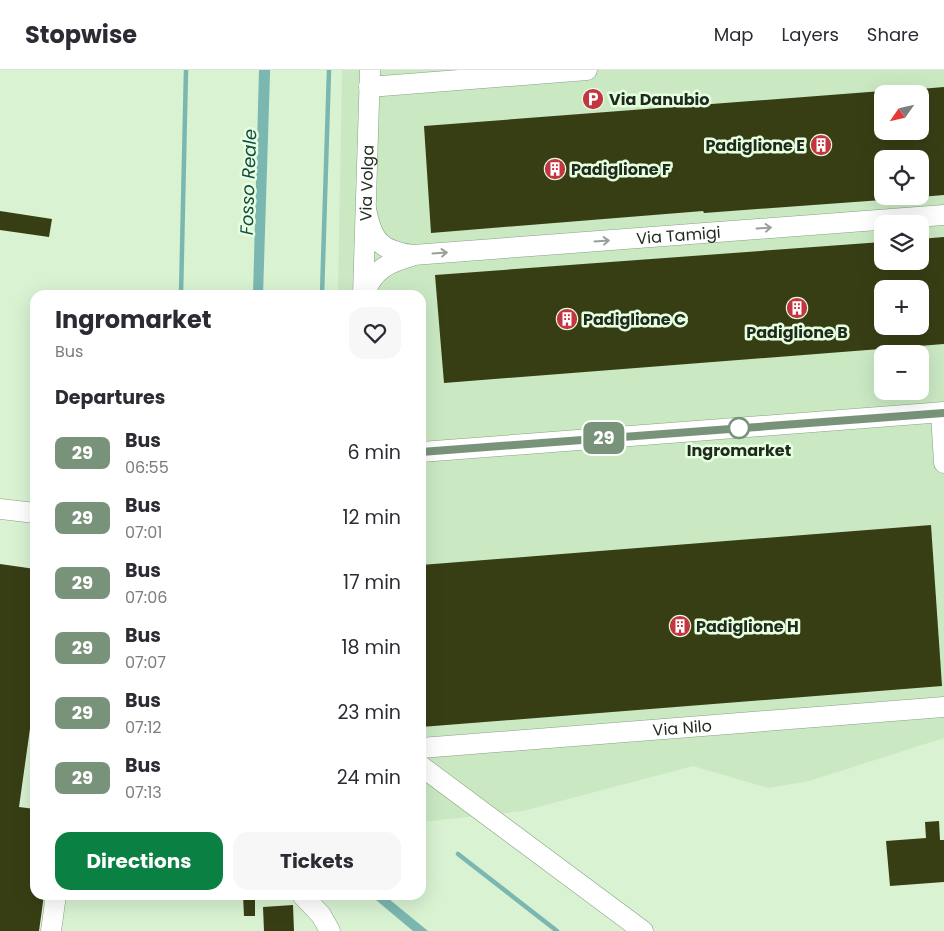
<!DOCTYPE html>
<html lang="en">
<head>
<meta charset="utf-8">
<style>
	:root { --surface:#fff; --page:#f7f7f7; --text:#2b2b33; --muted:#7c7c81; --line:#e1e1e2; --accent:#0b8043 }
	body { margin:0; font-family:Poppins,sans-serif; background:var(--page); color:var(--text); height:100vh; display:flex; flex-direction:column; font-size:19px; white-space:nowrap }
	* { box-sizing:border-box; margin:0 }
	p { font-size:16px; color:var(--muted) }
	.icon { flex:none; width:28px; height:28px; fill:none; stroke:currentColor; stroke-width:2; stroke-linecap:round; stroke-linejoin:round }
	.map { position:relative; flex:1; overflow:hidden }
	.side { position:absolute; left:30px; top:220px; width:396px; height:610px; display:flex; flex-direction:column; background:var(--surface); border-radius:15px; box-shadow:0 5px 20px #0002 }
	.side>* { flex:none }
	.badge { padding:0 10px; border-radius:8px; font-size:18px; line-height:32px }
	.needle { width:32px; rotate:236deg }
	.controls { position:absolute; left:874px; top:15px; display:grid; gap:10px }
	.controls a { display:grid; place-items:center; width:55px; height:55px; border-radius:10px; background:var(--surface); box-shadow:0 5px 20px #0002; font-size:25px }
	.map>.badge { position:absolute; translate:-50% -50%; box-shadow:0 0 0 2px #fff }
	h2 { padding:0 25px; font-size:19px; line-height:45px }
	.round { display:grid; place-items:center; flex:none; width:52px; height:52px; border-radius:15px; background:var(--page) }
	.head { display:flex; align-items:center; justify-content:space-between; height:85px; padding:0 25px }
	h1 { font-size:24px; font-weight:700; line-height:38px }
	.action { display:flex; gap:10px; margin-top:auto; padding:10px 25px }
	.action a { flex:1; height:58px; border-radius:15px; background:var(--accent); color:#fff; font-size:20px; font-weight:700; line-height:58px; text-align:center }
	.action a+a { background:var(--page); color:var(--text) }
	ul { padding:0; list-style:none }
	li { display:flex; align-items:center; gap:15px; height:65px; padding:0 25px }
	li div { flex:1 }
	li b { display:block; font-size:19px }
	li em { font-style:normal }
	li .badge { min-width:55px; font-weight:700; text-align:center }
	header { display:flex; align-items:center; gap:30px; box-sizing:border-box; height:70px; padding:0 25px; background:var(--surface); border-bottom:1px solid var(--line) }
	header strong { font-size:24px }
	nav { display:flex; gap:28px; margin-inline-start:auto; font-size:18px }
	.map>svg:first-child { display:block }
	.built { fill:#cae9c3; fill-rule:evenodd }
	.water { fill:#7bb7b1 }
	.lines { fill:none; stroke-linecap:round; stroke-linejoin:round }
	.stream { stroke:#7bb7b1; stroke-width:4.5 }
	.building { fill:#383e14; fill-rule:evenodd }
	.minor-casing { stroke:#88a083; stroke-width:21 }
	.minor { stroke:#fff; stroke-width:20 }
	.oneway { stroke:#9a9f99 }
	.line-casing { stroke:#fff; stroke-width:11 }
	.line { stroke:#79937a; stroke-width:8 }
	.stop-dot { fill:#fff; stroke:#79937a; stroke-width:2.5 }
	.labels { text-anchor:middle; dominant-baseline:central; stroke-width:5; stroke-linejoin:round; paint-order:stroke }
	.poi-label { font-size:16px; font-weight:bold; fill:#1f291d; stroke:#e5ffdf; text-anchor:start }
	.street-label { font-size:16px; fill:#1f291d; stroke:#e5ffdf }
	.stop-label { font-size:16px; font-weight:bold; fill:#1f291d; stroke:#e5ffdf }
	.water-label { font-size:18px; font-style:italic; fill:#144a46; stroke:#e5ffdf }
</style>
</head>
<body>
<header>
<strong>Stopwise</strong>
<nav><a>Map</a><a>Layers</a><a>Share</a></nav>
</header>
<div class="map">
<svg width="944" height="861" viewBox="0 0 944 861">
	<rect width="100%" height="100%" fill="#d8f2d2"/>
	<path class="built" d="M 342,0 L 944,0 L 944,668 L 809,711 L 768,718 L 693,696 L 523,741 L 421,752 L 421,225 L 338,225 ZM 882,24 L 920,24 L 920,61 L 882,61 ZM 882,89 L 920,89 L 920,126 L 882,126 ZM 882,154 L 920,154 L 920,191 L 882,191 ZM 882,219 L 920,219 L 920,256 L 882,256 ZM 882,284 L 920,284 L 920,321 L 882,321 Z"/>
	<g class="water">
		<path d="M 259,0 L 270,0 L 270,4 L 263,225 L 253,225 Z"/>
		<path d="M 370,825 L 384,825 L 428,861 L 413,861 Z"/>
	</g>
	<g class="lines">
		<g class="stream">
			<path d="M 181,225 L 186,0"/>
			<path d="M 322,225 L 329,0"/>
			<path d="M 458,784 L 557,861"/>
		</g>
	</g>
	<g class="building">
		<path d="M 944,17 L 944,125 L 920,127 L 920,89 L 882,89 L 882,130 L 704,143 L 703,141 L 431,163 L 424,56 L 882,21 L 882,61 L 920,61 L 920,19 Z"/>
		<path d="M 0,141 L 52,149 L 49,167 L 0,160 Z"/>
		<path d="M 944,167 L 944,274 L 444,313 L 435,205 L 882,172 L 882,191 L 920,191 L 920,169 ZM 882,219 L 920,219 L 920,256 L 882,256 Z"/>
		<path d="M 931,455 L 942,616 L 421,657 L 421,495 Z"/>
		<path d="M 0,494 L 35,499 L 35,623 L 19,737 L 35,739 L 35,825 L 44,825 L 39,861 L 0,861 Z"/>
		<path d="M 939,751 L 940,770 L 944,770 L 944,812 L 890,816 L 886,771 L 926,768 L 925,752 Z"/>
		<path d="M 243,825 L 255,825 L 255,846 L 244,846 Z"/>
		<path d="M 293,835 L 294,861 L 264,861 L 263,837 Z"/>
	</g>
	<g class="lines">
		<g class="minor-casing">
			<g id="minor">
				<path d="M 369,17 L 587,0"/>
				<path id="s1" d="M 366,139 C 372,171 381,181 413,185 L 944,145"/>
				<path d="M 365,223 C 373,200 389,192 412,186"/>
				<path id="s2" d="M 363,225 L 370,0"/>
				<path d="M 941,343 L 944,393"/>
				<path d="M 421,382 L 944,342"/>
				<path d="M 0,439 L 35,443"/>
				<path id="s3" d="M 421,678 L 944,637"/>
				<path d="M 421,696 L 643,861"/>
				<path d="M 302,825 L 321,845 L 330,861"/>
				<path d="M 51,861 L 56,825"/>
			</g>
		</g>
		<use href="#minor" class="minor"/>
	</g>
	<defs><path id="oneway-shaft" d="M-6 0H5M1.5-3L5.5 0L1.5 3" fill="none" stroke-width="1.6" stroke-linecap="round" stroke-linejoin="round" transform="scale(1.25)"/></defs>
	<g class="oneway">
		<use href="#oneway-shaft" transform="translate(764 158) rotate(-4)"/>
		<use href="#oneway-shaft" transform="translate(602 171) rotate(-4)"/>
		<use href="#oneway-shaft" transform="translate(440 183) rotate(-4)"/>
	</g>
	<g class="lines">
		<g class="line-casing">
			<path id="line" d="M 421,382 L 944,343"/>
		</g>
		<use href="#line" class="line"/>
	</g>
	<defs>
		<g id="parking-disc" transform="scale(1.125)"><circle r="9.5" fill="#c43441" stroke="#e5ffdf"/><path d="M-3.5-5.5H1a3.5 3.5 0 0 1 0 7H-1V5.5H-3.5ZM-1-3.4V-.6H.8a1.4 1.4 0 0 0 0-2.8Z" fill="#fff"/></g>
		<g id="building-disc" transform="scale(1.125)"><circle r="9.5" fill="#c43441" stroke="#e5ffdf"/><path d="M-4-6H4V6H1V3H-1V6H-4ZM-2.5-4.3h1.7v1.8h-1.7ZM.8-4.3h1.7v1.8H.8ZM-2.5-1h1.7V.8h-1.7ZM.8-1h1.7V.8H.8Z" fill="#fff"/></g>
	</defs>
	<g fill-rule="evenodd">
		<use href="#parking-disc" x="593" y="29"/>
		<use href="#building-disc" x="821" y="75"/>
		<use href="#building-disc" x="555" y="99"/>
		<use href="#building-disc" x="797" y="238"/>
		<use href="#building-disc" x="567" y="249"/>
		<use href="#building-disc" x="680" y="556"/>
	</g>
	<circle class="stop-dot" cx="739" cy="358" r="10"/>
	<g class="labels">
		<g class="poi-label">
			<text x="609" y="29">Via Danubio</text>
			<text x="805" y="75" text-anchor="end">Padiglione E</text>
			<text x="571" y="99">Padiglione F</text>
			<text x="583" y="249">Padiglione C</text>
			<text x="797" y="262" text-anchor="middle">Padiglione B</text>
			<text x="696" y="556">Padiglione H</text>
		</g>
		<g class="street-label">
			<text stroke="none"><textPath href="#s2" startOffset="112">Via Volga</textPath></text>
			<text stroke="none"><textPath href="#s1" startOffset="339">Via Tamigi</textPath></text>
			<text stroke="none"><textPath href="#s3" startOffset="262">Via Nilo</textPath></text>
		</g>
		<g class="stop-label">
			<text x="739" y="380">Ingromarket</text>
		</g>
		<g class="water-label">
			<text transform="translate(248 112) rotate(-88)">Fosso Reale</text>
		</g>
	</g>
</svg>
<div class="controls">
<a><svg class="needle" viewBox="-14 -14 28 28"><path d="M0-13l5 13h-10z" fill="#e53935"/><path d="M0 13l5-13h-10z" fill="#7c7c81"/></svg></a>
<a><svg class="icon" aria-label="locate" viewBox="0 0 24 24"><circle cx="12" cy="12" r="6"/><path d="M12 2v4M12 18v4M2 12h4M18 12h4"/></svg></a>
<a><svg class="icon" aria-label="layers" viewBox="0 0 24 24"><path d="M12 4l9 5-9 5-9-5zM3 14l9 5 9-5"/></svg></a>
<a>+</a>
<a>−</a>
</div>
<b class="badge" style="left:604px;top:368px;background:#79937a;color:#fff">29</b>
<section class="side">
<div class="head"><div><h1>Ingromarket</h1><p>Bus</p></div><a class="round"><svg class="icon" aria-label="heart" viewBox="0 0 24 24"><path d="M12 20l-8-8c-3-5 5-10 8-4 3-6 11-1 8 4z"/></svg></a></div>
<h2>Departures</h2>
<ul>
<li><span class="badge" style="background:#79937a;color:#fff">29</span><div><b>Bus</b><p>06:55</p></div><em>6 min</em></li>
<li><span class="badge" style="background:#79937a;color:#fff">29</span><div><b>Bus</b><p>07:01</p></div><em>12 min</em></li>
<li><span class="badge" style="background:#79937a;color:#fff">29</span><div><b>Bus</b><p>07:06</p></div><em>17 min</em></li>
<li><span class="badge" style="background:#79937a;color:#fff">29</span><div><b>Bus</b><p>07:07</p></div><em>18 min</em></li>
<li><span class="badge" style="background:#79937a;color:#fff">29</span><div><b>Bus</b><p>07:12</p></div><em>23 min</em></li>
<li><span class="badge" style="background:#79937a;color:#fff">29</span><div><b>Bus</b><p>07:13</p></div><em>24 min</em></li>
</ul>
<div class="action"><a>Directions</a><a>Tickets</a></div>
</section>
</div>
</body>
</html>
